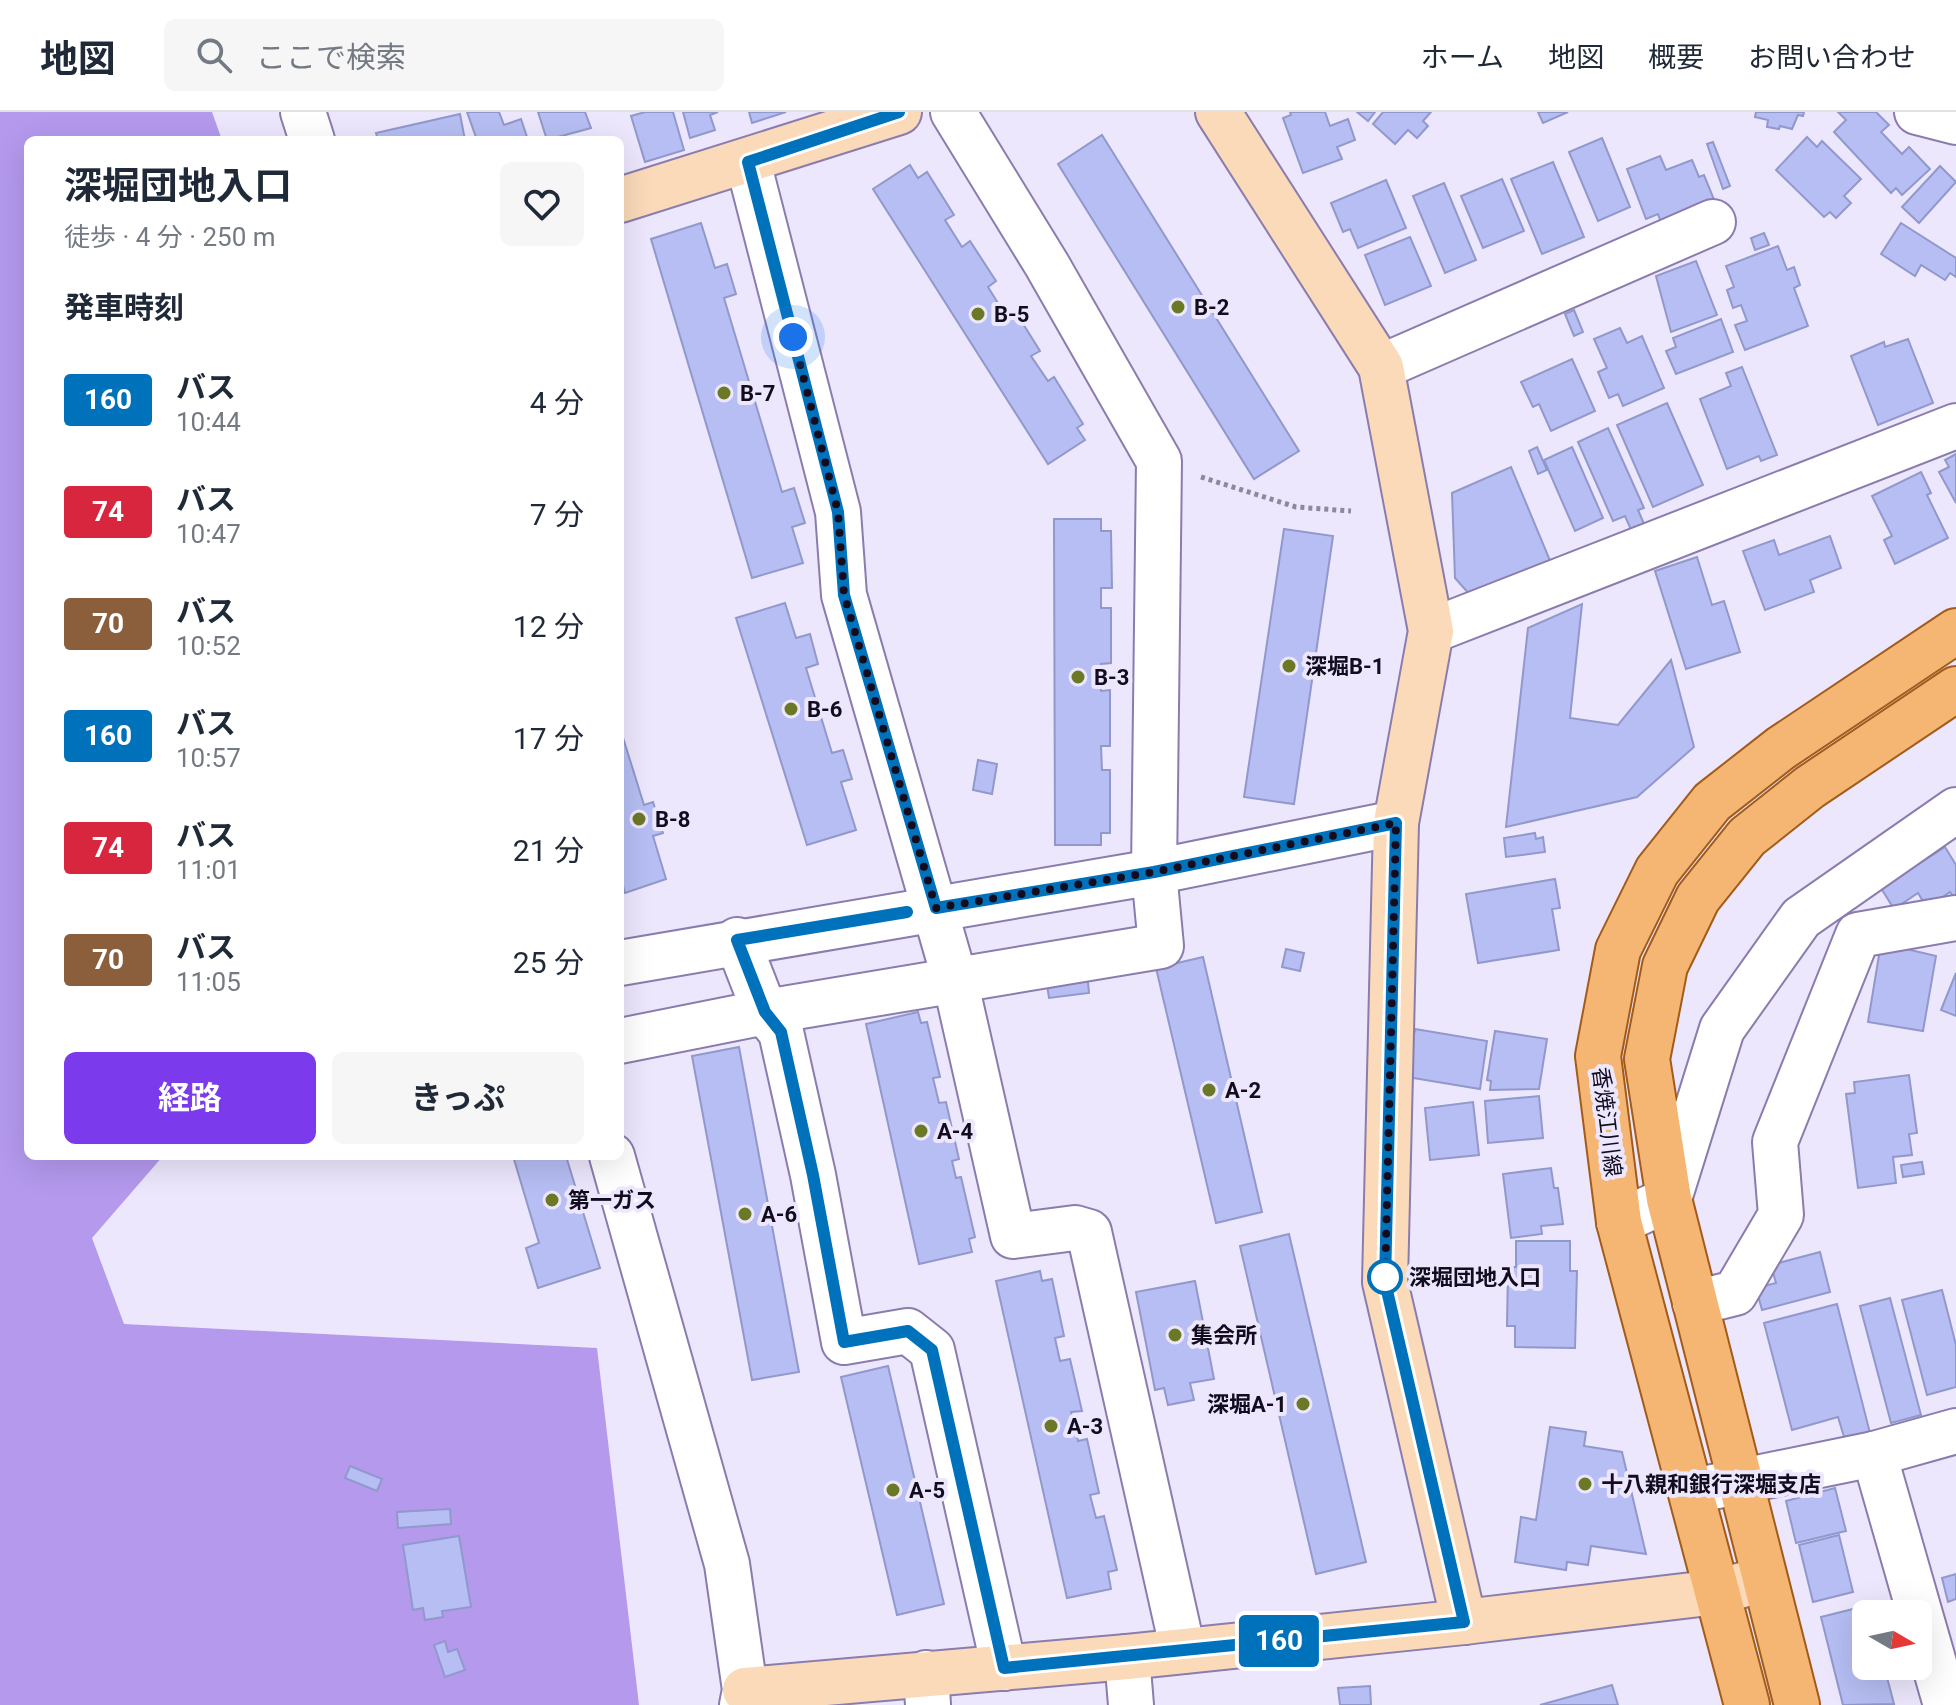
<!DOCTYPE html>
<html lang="ja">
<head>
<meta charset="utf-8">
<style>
	:root { --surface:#fff; --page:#f6f6f7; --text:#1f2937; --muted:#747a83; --line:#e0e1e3; --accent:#7c3aed }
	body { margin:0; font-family:Roboto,"Noto Sans JP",sans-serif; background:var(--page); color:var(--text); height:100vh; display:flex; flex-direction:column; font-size:30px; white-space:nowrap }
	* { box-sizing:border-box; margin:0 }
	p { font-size:26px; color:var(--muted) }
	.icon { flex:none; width:44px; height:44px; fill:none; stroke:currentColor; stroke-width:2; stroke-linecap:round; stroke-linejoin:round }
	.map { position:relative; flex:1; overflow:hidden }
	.sheet { position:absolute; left:24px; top:24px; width:600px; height:1024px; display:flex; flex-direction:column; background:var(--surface); border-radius:12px; box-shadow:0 8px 32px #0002 }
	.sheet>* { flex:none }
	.badge { padding:0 16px; border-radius:6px; font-size:28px; line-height:52px }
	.needle { width:52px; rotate:99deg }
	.controls { position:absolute; left:1852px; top:1488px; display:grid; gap:16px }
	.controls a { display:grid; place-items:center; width:80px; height:80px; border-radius:12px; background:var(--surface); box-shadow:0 8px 32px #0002; font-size:40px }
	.you { position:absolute; width:40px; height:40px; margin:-20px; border:6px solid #fff; border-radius:50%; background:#1a73e8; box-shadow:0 0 0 12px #1a73e833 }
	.map>.badge { position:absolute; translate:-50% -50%; box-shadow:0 0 0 4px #fff }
	h2 { padding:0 40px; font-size:30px; line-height:72px }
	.round { display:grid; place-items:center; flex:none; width:84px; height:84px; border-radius:12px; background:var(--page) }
	.headline { display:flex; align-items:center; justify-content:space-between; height:136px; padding:0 40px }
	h1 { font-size:38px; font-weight:700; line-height:60px }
	.action { display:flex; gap:16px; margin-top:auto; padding:16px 40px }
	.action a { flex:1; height:92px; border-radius:12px; background:var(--accent); color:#fff; font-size:32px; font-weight:700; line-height:92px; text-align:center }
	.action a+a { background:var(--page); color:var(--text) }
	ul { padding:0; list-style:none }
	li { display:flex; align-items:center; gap:24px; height:112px; padding:0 40px }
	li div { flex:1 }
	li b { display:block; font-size:30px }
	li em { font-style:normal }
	li .badge { min-width:88px; font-weight:700; text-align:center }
	header { display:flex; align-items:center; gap:48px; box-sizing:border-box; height:112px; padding:0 40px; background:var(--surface); border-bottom:2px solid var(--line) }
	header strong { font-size:38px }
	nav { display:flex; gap:44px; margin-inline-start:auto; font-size:28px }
	.search { width:560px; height:72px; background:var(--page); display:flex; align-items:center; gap:20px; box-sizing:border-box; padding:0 28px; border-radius:12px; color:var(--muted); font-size:30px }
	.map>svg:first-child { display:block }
	.forest { fill:#b499ed }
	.building { fill:#b6bef3; stroke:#9198cb; stroke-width:2 }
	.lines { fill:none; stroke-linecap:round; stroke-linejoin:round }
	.street-casing { stroke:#8b7cae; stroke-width:48 }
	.secondary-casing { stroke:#8b7cae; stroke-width:48 }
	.primary-casing { stroke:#a25b19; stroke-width:48 }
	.path { stroke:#8e889c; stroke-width:5; stroke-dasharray:4 4; stroke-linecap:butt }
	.street { stroke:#fff; stroke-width:44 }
	.secondary { stroke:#fadab9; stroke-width:44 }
	.primary { stroke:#f5b673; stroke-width:44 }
	.line-casing { stroke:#fff; stroke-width:18 }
	.line { stroke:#0072bc; stroke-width:12 }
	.walk { stroke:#120c1e; stroke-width:8; stroke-dasharray:0 14.4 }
	.poi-dot { fill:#6b7825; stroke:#ede7fd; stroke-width:3 }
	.stop-dot { fill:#fff; stroke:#0072bc; stroke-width:4 }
	.labels { text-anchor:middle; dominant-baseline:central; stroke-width:8; stroke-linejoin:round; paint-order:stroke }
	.poi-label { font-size:22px; font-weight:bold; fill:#120c1e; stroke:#ede7fd; text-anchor:start }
	.street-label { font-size:22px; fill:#120c1e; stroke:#ede7fd }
	.stop-label { font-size:22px; font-weight:bold; fill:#120c1e; stroke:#ede7fd; text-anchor:start }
</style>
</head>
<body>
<header>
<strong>地図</strong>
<div class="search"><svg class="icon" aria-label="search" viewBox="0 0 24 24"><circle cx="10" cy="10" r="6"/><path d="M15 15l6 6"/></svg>ここで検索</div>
<nav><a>ホーム</a><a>地図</a><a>概要</a><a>お問い合わせ</a></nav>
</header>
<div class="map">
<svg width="1956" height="1593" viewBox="0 0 1956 1593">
	<rect width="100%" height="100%" fill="#ede7fd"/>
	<path class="forest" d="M 0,0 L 212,0 L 222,28 L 28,28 L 28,1044 L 163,1044 L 92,1126 L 124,1212 L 597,1236 L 639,1593 L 0,1593 Z"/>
	<g class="building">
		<path d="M 467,0 L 499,0 L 504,13 L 521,7 L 528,28 L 477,28 Z"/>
		<path d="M 538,0 L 585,0 L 591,16 L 547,28 Z"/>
		<path d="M 645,0 L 673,0 L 684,38 L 645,50 L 631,4 Z"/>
		<path d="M 683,0 L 718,0 L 710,3 L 715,18 L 690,26 Z"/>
		<path d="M 749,0 L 786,0 L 752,11 Z"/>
		<path d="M 1290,0 L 1325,0 L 1330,14 L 1348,7 L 1355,28 L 1337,35 L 1342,47 L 1303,61 L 1283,6 L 1291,3 Z"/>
		<path d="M 1357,0 L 1375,0 L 1368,9 Z"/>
		<path d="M 1383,0 L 1431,0 L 1423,9 L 1428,14 L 1417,26 L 1408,18 L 1395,32 L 1373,12 Z"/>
		<path d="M 1538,0 L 1568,0 L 1543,11 Z"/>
		<path d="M 1756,0 L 1804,0 L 1803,4 L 1798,3 L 1792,17 L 1780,14 L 1779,17 L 1767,15 L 1768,8 L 1755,5 Z"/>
		<path d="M 1838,0 L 1876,0 L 1889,13 L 1881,20 L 1902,42 L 1909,35 L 1930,57 L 1902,83 L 1896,76 L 1891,81 L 1834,20 L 1846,8 Z"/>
		<path d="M 460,2 L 465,28 L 378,28 L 376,21 Z"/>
		<path d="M 1102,23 L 1299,339 L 1254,367 L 1058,52 Z"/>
		<path d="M 1807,25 L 1817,35 L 1822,29 L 1861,67 L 1844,84 L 1851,91 L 1836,106 L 1830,100 L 1824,105 L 1776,58 Z"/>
		<path d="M 1602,26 L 1630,95 L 1598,109 L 1569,40 Z"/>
		<path d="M 1713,30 L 1730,74 L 1723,77 L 1707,32 Z"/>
		<path d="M 1660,44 L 1666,58 L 1692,48 L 1699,65 L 1704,63 L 1715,90 L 1661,111 L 1658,102 L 1646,107 L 1627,57 Z"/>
		<path d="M 1553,50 L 1584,125 L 1542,142 L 1511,67 Z"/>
		<path d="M 910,53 L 918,66 L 927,60 L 954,103 L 945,108 L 962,135 L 970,129 L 996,169 L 988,175 L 1006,204 L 1015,199 L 1040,239 L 1031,244 L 1048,269 L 1054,265 L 1083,312 L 1077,316 L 1085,328 L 1048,352 L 873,77 Z"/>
		<path d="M 1940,54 L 1956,70 L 1919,111 L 1902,95 Z"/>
		<path d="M 1502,67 L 1524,119 L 1483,136 L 1461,84 Z"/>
		<path d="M 1386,68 L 1406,116 L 1358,136 L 1350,117 L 1343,120 L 1331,91 Z"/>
		<path d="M 1444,71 L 1476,148 L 1445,161 L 1413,84 Z"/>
		<path d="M 701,111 L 715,156 L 727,152 L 736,182 L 724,186 L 782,380 L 794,376 L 805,411 L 792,415 L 803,451 L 752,466 L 651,127 Z"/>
		<path d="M 1901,111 L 1956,146 L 1956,165 L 1950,161 L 1945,168 L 1921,153 L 1915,164 L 1881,142 Z"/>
		<path d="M 1764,121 L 1769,133 L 1755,138 L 1751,126 Z"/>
		<path d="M 1410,125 L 1431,174 L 1385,193 L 1365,143 Z"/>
		<path d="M 1778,134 L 1787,158 L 1794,155 L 1800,173 L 1794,176 L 1808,214 L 1745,238 L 1735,213 L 1747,209 L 1741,193 L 1733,196 L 1727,178 L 1734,175 L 1726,154 Z"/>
		<path d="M 1696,149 L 1717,203 L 1671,220 L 1656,164 Z"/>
		<path d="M 1574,198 L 1583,220 L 1574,224 L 1565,202 Z"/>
		<path d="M 1721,207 L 1733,240 L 1676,262 L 1666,239 L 1676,235 L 1673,226 Z"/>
		<path d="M 1620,216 L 1627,231 L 1642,224 L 1664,276 L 1623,294 L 1618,282 L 1609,286 L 1598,260 L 1607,256 L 1594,227 Z"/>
		<path d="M 1908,227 L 1933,291 L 1878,313 L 1851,244 L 1884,230 L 1885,235 Z"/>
		<path d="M 1572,247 L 1595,299 L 1551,319 L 1539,292 L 1533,295 L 1521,270 Z"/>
		<path d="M 1742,255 L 1777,343 L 1761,349 L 1759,344 L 1727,357 L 1700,287 L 1731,274 L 1726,261 Z"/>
		<path d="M 1667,291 L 1703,373 L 1653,395 L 1617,313 Z"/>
		<path d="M 1608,316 L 1644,396 L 1638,398 L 1645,414 L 1632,420 L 1625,404 L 1613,409 L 1578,330 Z"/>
		<path d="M 1537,335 L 1547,358 L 1538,362 L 1529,339 Z"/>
		<path d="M 1572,335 L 1603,406 L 1575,419 L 1544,348 Z"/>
		<path d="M 1956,342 L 1956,391 L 1939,360 L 1949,355 L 1945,348 Z"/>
		<path d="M 1511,355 L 1551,451 L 1471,484 L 1455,466 L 1452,381 Z"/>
		<path d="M 1921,360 L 1931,381 L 1927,383 L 1948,426 L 1895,452 L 1884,428 L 1892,424 L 1872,384 Z"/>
		<path d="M 1054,407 L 1101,407 L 1101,419 L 1111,419 L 1112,476 L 1101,476 L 1101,496 L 1111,496 L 1111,551 L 1101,552 L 1101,579 L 1110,578 L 1110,634 L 1101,634 L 1102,658 L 1110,658 L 1110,721 L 1101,721 L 1101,733 L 1055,733 Z"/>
		<path d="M 1284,417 L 1333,424 L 1294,692 L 1244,685 Z"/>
		<path d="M 1830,424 L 1841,456 L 1810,468 L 1814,480 L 1765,498 L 1743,439 L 1774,428 L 1779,443 Z"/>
		<path d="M 1697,445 L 1712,493 L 1724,489 L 1740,540 L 1686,557 L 1655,459 Z"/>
		<path d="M 785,491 L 796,526 L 810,522 L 818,552 L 806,556 L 832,641 L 843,638 L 852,667 L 841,670 L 856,718 L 807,733 L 736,506 Z"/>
		<path d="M 1582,492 L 1570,606 L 1618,613 L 1671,548 L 1694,635 L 1637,685 L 1506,715 L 1528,516 Z"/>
		<path d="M 620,616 L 644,693 L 653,690 L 663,721 L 653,724 L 666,767 L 625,781 L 620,763 Z"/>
		<path d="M 978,648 L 997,652 L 992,682 L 973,678 Z"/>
		<path d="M 1535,721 L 1536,727 L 1543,725 L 1545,740 L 1506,745 L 1504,726 Z"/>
		<path d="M 1945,735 L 1956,753 L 1956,789 L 1950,780 L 1927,796 L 1918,781 L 1894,797 L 1881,776 Z"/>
		<path d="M 1555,767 L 1560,796 L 1552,797 L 1559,838 L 1478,851 L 1466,782 Z"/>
		<path d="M 1881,831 L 1936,844 L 1923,919 L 1868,910 Z"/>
		<path d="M 1286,837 L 1304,841 L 1300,859 L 1282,855 Z"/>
		<path d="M 1203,845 L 1262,1100 L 1216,1111 L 1156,856 Z"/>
		<path d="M 1087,860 L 1089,881 L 1049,886 L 1046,866 Z"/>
		<path d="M 1956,861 L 1956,904 L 1941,898 Z"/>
		<path d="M 918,900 L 921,911 L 927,910 L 940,965 L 933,966 L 939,991 L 946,990 L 959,1047 L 952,1049 L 956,1066 L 961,1065 L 975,1125 L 969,1127 L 972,1140 L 919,1152 L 866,912 Z"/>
		<path d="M 1415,917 L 1487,929 L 1480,977 L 1407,965 Z"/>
		<path d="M 1495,919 L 1547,927 L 1539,977 L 1490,978 L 1491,969 L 1487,968 Z"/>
		<path d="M 739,935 L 799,1260 L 752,1268 L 692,944 Z"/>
		<path d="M 1909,963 L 1917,1021 L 1909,1022 L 1912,1043 L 1893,1045 L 1896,1071 L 1858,1076 L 1846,982 L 1855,981 L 1854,970 Z"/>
		<path d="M 1539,984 L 1543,1026 L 1488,1031 L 1485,989 Z"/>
		<path d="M 1473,990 L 1479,1043 L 1430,1048 L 1425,996 Z"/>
		<path d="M 513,1044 L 566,1044 L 600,1156 L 538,1176 L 526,1136 L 539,1131 Z"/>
		<path d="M 1922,1050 L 1924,1062 L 1903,1065 L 1901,1053 Z"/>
		<path d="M 1551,1056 L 1554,1076 L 1558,1076 L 1563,1112 L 1541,1114 L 1542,1122 L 1511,1126 L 1503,1062 Z"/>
		<path d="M 1289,1122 L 1366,1450 L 1316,1462 L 1240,1134 Z"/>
		<path d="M 1516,1129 L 1570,1129 L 1570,1159 L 1577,1159 L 1575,1236 L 1515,1235 L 1515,1214 L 1507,1214 L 1508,1155 L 1516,1155 Z"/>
		<path d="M 1820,1140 L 1830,1180 L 1762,1198 L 1756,1176 L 1776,1171 L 1771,1153 Z"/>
		<path d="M 1040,1159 L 1042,1169 L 1052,1167 L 1064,1224 L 1055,1226 L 1060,1249 L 1070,1247 L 1082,1299 L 1071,1300 L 1078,1329 L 1087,1327 L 1099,1381 L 1090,1383 L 1096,1406 L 1104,1404 L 1117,1458 L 1108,1460 L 1111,1477 L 1067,1486 L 996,1169 Z"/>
		<path d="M 1195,1169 L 1214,1267 L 1190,1271 L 1194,1288 L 1168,1293 L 1164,1276 L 1155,1278 L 1136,1180 Z"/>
		<path d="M 1942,1178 L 1956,1233 L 1956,1275 L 1927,1283 L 1902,1188 Z"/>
		<path d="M 1890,1186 L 1921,1303 L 1891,1311 L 1860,1194 Z"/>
		<path d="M 1837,1192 L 1870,1321 L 1845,1328 L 1838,1305 L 1792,1318 L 1764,1211 Z"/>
		<path d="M 888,1254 L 944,1492 L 897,1503 L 841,1265 Z"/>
		<path d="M 1550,1315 L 1586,1320 L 1584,1334 L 1622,1340 L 1646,1442 L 1591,1434 L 1588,1453 L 1567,1450 L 1566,1458 L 1515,1450 L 1521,1405 L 1536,1408 Z"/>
		<path d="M 350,1354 L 382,1367 L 377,1379 L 345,1366 Z"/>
		<path d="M 1835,1376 L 1846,1419 L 1796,1431 L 1786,1389 Z"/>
		<path d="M 450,1397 L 451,1412 L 398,1416 L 397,1400 Z"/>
		<path d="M 1839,1423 L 1853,1480 L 1813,1490 L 1799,1433 Z"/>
		<path d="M 459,1424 L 471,1495 L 442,1499 L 443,1505 L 425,1508 L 423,1496 L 413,1498 L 403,1433 Z"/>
		<path d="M 1956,1462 L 1956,1487 L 1948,1490 L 1942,1466 Z"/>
		<path d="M 1869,1493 L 1872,1502 L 1866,1502 L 1866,1554 L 1884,1554 L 1894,1592 L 1843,1593 L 1821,1505 Z"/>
		<path d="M 445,1529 L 448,1540 L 457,1537 L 465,1558 L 445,1565 L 434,1533 Z"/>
		<path d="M 1612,1573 L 1618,1593 L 1540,1593 Z"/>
		<path d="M 1370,1574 L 1371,1593 L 1340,1593 L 1338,1576 Z"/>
	</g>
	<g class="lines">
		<g class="street-casing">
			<g id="street">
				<path d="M 303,0 L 312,28"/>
				<path d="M 1917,0 L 1956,10"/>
				<path d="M 748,50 L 838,400 L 844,483 L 955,868 L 1013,1124 L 1075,1116 L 1089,1120 L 1183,1539"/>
				<path d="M 1381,255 L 1713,110"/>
				<path d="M 1431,519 L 1956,314"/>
				<path d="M 737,828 L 765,900 L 781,920 L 813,1063 L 844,1230 L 908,1219 L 932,1238 L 1004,1556"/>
				<path d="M 620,851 L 1154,760 L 1396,711"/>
				<path d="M 620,929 L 765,900 L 1161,834 L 1154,760 L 1159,349 L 1047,153 L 953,0"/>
				<path d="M 612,1044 L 727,1452 L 745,1578 L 742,1593"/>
				<path d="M 1619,1110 L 1669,1087 L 1722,917 L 1801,806 L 1956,698"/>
				<path d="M 1695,1191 L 1735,1181 L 1781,1103 L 1775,1030 L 1858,823 L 1956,806"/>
				<path d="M 1874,1342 L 1946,1593"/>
				<path d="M 1693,1379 L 1874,1342 L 1956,1319"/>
				<path d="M 1127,1545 L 1131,1593"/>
				<path d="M 926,1561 L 928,1593"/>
			</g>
		</g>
		<g class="secondary-casing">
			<g id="secondary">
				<path d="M 1218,0 L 1381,255 L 1431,519 L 1396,711 L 1385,1170 L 1464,1510"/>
				<path d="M 620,88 L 899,0"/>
				<path d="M 745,1578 L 1127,1545 L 1464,1510 L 1717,1480 L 1764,1467"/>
			</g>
		</g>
		<g class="primary-casing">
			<g id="primary">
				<path d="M 1747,1593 L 1619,1110 L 1598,944 L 1618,838 L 1657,759 L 1712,690 L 1781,636 L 1956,519"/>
				<path d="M 1797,1593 L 1669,1087 L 1647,947 L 1665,854 L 1698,786 L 1747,725 L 1810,675 L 1956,577"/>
			</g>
		</g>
		<path class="path" d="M 1201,365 L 1296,395 L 1351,399"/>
		<use href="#street" class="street"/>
		<use href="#secondary" class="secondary"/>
		<use href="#primary" class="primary"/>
	</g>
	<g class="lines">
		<g class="line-casing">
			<path id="line" d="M 899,0 L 748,50 L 838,400 L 844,483 L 936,796 L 1154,760 L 1396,711 L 1385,1170 L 1464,1510 L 1004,1556 L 932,1238 L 908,1219 L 844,1230 L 813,1063 L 781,920 L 765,900 L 737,828 L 907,800"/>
		</g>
		<use href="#line" class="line"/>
		<path class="walk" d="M 793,225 L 838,400 L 844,483 L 936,796 L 1154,760 L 1396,711 L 1385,1170 L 1385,1165"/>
	</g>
	<g class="poi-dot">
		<circle cx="1178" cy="195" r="8"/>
		<circle cx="978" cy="202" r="8"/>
		<circle cx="724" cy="281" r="8"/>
		<circle cx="1289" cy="554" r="8"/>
		<circle cx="1078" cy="565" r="8"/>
		<circle cx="791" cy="597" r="8"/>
		<circle cx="639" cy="707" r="8"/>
		<circle cx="1209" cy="978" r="8"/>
		<circle cx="921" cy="1019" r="8"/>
		<circle cx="552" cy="1088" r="8"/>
		<circle cx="745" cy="1102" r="8"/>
		<circle cx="1175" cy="1223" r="8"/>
		<circle cx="1303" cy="1292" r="8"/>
		<circle cx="1051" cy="1314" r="8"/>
		<circle cx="1585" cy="1372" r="8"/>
		<circle cx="893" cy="1378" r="8"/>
	</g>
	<circle class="stop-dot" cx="1385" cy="1165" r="16"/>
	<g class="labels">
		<g class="poi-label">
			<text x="1194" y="195">B-2</text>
			<text x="994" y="202">B-5</text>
			<text x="740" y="281">B-7</text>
			<text x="1305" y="554">深堀B-1</text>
			<text x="1094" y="565">B-3</text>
			<text x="807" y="597">B-6</text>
			<text x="655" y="707">B-8</text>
			<text x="1225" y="978">A-2</text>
			<text x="937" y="1019">A-4</text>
			<text x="568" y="1088">第一ガス</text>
			<text x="761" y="1102">A-6</text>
			<text x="1191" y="1223">集会所</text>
			<text x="1287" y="1292" text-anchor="end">深堀A-1</text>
			<text x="1067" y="1314">A-3</text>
			<text x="1601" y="1372">十八親和銀行深堀支店</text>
			<text x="909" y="1378">A-5</text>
		</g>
		<g class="street-label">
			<text transform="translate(1607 1010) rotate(83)">香焼江川線</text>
		</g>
		<g class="stop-label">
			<text x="1409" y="1165">深堀団地入口</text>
		</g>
	</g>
</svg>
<div class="controls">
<a><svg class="needle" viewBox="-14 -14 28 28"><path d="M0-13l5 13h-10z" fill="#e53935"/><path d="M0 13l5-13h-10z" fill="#747a83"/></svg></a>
</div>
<div class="you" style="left:793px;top:225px"></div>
<b class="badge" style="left:1279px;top:1529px;background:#0072bc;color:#fff">160</b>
<section class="sheet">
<div class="headline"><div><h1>深堀団地入口</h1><p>徒歩 · 4 分 · 250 m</p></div><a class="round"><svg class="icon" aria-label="heart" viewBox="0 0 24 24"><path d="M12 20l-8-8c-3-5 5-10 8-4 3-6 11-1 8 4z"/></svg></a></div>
<h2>発車時刻</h2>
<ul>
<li><span class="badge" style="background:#0072bc;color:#fff">160</span><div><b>バス</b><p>10:44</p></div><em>4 分</em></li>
<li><span class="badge" style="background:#d7263d;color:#fff">74</span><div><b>バス</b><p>10:47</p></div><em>7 分</em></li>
<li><span class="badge" style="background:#8b5e3c;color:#fff">70</span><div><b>バス</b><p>10:52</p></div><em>12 分</em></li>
<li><span class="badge" style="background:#0072bc;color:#fff">160</span><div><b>バス</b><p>10:57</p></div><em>17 分</em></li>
<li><span class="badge" style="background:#d7263d;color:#fff">74</span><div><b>バス</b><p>11:01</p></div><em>21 分</em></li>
<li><span class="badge" style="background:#8b5e3c;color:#fff">70</span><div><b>バス</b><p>11:05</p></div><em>25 分</em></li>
</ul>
<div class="action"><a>経路</a><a>きっぷ</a></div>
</section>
</div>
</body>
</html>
